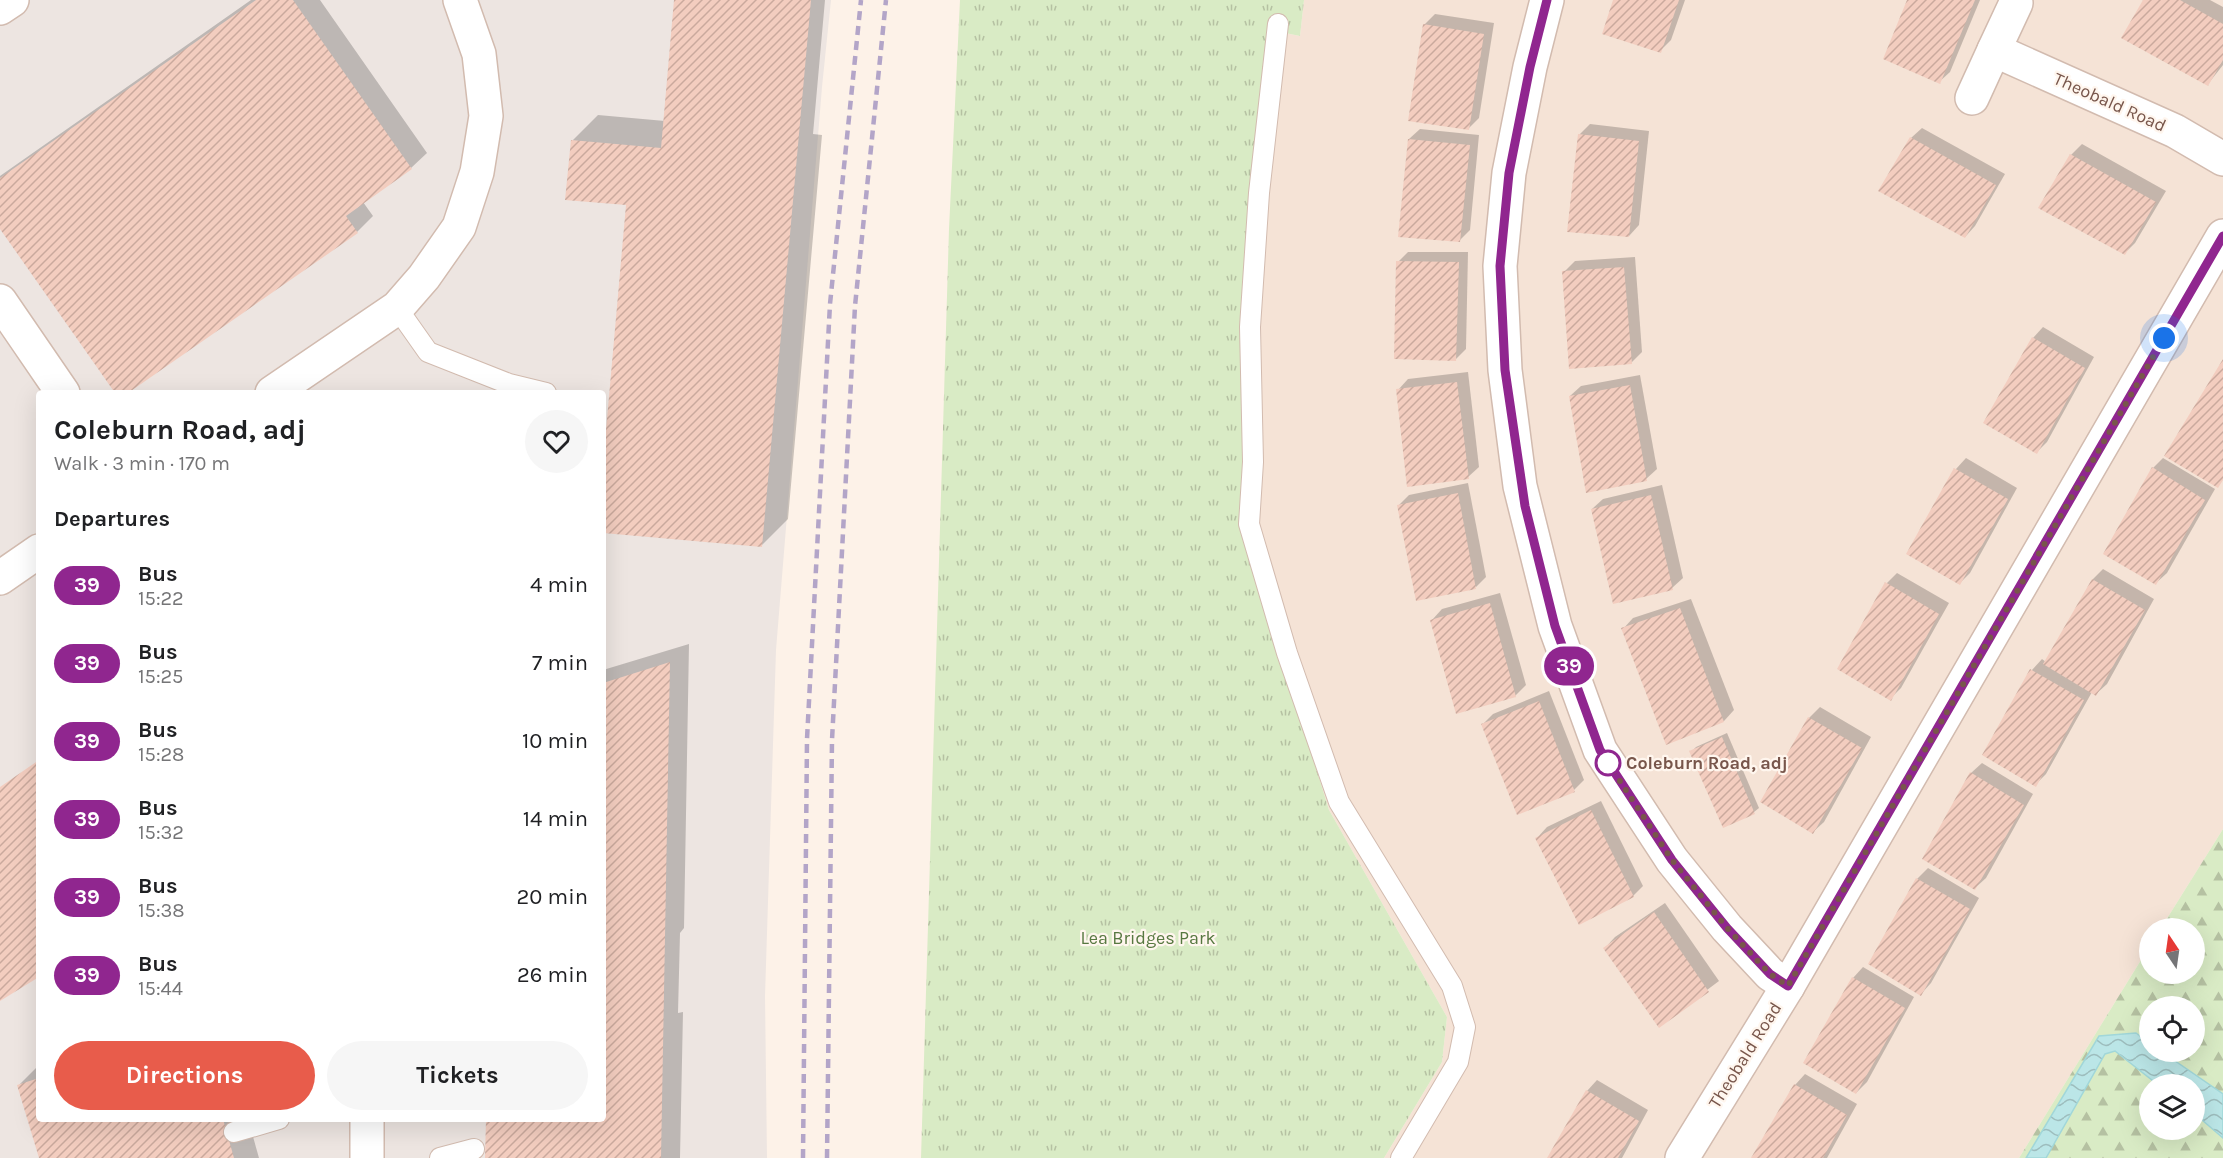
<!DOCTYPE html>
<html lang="en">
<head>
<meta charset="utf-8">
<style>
	:root { --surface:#fff; --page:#f6f6f6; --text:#202124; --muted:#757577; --accent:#e85c4b }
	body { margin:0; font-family:Karla,sans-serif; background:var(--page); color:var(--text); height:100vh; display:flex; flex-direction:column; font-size:22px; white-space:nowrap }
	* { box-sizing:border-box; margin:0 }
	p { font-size:20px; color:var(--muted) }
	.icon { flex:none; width:33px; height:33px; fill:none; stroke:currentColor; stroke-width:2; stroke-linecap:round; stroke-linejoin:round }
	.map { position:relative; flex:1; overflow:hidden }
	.drawer { position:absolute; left:36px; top:390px; width:570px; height:732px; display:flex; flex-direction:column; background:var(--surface); border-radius:6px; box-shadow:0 6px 24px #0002 }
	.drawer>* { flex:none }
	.badge { padding:0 12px; border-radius:20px; font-size:21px; line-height:39px }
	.needle { width:39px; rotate:347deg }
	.buttons { position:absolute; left:2139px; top:918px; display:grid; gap:12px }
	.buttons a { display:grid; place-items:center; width:66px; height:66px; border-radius:50%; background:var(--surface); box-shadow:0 6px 24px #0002; font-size:30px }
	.you { position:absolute; width:30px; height:30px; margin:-15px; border:4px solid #fff; border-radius:50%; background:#1a73e8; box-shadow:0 0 0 9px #1a73e833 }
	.map>.badge { position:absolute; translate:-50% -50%; box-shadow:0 0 0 3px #fff }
	h2 { padding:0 18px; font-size:22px; line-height:54px }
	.round { display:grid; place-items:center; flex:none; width:63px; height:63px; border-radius:32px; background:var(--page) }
	.headline { display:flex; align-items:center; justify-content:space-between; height:102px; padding:0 18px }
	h1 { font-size:28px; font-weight:700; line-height:45px }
	.primary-button { display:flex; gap:12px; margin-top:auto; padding:12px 18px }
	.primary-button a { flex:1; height:69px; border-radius:36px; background:var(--accent); color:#fff; font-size:24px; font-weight:700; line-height:69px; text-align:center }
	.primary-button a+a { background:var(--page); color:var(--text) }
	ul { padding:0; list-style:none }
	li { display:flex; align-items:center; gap:18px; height:78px; padding:0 18px }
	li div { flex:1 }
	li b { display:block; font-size:22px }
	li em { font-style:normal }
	li .badge { min-width:66px; font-weight:700; text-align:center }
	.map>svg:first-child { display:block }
	.residential { fill:#f5e3d6 }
	.industrial { fill:#ede5e1; fill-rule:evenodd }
	.grass { fill:url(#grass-tufts) }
	.forest { fill:url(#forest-firs); fill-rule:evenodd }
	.water { fill:url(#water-waves); stroke:#a1d7d9; stroke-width:1.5 }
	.shadow { fill:#0003 }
	.building { fill:url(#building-hatch) }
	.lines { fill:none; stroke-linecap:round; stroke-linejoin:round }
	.service-casing { stroke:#d2bbaf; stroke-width:22 }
	.minor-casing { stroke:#d2bbaf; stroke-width:36 }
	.service { stroke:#fff; stroke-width:20 }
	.minor { stroke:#fff; stroke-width:33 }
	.rail { stroke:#b3a5c8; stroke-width:4.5; stroke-dasharray:9 6; stroke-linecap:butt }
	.line-casing { stroke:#fff; stroke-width:14 }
	.line { stroke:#90268f; stroke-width:9 }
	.walk { stroke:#78564b; stroke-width:6; stroke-dasharray:0 10.8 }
	.stop-dot { fill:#fff; stroke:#90268f; stroke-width:3 }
	.labels { text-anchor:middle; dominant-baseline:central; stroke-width:4.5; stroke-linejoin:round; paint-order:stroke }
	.street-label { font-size:18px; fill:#78564b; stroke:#fff6ee }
	.stop-label { font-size:18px; font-weight:bold; fill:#78564b; stroke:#fff6ee; text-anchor:start }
	.park-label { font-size:18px; fill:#577840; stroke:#fff6ee }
</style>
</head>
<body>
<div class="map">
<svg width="2223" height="1158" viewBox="0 0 2223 1158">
	<defs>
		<pattern id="grass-tufts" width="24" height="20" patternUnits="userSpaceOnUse" patternTransform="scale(1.5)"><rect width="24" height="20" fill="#d9ebc5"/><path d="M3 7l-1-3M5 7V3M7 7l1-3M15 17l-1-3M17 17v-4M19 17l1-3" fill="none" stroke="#b5c1a2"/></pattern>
		<pattern id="forest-firs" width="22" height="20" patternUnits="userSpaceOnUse" patternTransform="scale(1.5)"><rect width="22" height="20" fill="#d9ebc5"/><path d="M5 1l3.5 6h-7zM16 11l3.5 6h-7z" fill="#b5c1a2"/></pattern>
		<pattern id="water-waves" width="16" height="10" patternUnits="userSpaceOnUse" patternTransform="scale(1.5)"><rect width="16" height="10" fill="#bbe6e7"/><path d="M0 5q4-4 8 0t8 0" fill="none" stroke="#9dbdbd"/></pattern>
		<pattern id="building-hatch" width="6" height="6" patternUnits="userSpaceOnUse" patternTransform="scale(1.5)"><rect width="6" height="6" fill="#f3cdbf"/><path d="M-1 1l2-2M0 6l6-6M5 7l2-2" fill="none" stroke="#caa99d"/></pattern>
	</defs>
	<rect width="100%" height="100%" fill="#fdf2e8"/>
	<path class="residential" d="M 1304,0 L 2223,0 L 2223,829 L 2161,928 L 2150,928 L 2149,947 L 2019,1158 L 1384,1158 L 1442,1062 L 1447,1017 L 1329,810 L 1248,546 L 1274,31 L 1300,36 Z"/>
	<path class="industrial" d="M 0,0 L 831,0 L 822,87 L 776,650 L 765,996 L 767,1158 L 0,1158 ZM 39,393 L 603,393 L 603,1119 L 39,1119 Z"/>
	<path class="grass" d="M 960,0 L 1304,0 L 1300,36 L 1275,31 L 1248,546 L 1329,810 L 1447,1017 L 1442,1062 L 1384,1158 L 921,1158 L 949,229 Z"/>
	<path class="forest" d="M 2223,829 L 2223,1158 L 2019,1158 L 2149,947 L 2150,974 L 2194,974 L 2194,928 L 2161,928 ZM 2150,1006 L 2194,1006 L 2194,1052 L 2150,1052 ZM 2150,1084 L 2194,1084 L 2194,1130 L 2150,1130 Z"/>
	<path class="water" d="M 2136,1033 L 2149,1043 L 2150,1052 L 2162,1052 L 2223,1094 L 2223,1138 L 2195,1114 L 2194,1084 L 2157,1084 L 2115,1051 L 2105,1054 L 2046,1158 L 2026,1158 L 2099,1036 Z"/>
	<g class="shadow">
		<path d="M 251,0 L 320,0 L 427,153 L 411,168 L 363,202 L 373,216 L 357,232 L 126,393 L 116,393 L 0,226 L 0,176 Z"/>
		<path d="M 675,0 L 825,0 L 813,134 L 822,135 L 788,519 L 762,545 L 603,531 L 603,481 L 628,204 L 572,141 L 598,115 L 665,121 Z"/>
		<path d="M 1615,0 L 1685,0 L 1671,40 L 1660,51 Z"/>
		<path d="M 1909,0 L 1980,0 L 1950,72 L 1939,82 Z"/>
		<path d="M 2145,0 L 2210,0 L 2223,7 L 2223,65 L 2208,84 Z"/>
		<path d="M 1435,14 L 1494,23 L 1479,118 L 1469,128 L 1424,25 Z"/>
		<path d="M 1590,124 L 1649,131 L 1639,225 L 1629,236 L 1579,135 Z"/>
		<path d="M 1922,128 L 2005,174 L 1975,226 L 1965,237 L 1911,138 Z"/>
		<path d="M 1420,129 L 1479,135 L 1470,230 L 1460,240 L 1409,139 Z"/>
		<path d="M 2082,144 L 2166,191 L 2135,243 L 2125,253 L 2071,155 Z"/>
		<path d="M 1408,252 L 1468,252 L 1466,349 L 1456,359 L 1398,262 Z"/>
		<path d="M 1635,257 L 1642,352 L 1631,363 L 1564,272 L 1575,261 Z"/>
		<path d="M 2043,327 L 2094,357 L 2047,442 L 2036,453 L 2033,338 Z"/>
		<path d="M 1468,372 L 1479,467 L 1468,477 L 1398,390 L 1408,379 Z"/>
		<path d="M 1640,375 L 1657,469 L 1646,479 L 1570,396 L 1581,386 Z"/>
		<path d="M 1966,458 L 2017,488 L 1970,573 L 1959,584 L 1908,553 L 1956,469 Z"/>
		<path d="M 2163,458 L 2215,489 L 2167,573 L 2156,583 L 2153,468 Z"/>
		<path d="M 1468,483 L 1486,577 L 1476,587 L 1398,506 L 1409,495 Z"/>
		<path d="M 1662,485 L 1683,578 L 1672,588 L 1592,509 L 1603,499 Z"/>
		<path d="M 2103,569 L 2154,599 L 2107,684 L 2096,694 L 2092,692 L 2046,774 L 2035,785 L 1984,755 L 2032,670 L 2042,659 L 2046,662 L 2093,579 Z"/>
		<path d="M 1897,573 L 1949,603 L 1901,688 L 1890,699 L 1887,583 Z"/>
		<path d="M 1500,593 L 1526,685 L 1515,696 L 1432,620 L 1442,609 Z"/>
		<path d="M 1691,599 L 1734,710 L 1724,721 L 1667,743 L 1623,629 L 1633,618 Z"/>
		<path d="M 689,644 L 684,928 L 680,933 L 678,1013 L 683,1012 L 680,1158 L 487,1158 L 488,1119 L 603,1119 L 603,670 Z"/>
		<path d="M 1549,691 L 1584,780 L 1574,790 L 1483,724 L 1493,714 Z"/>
		<path d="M 1820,707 L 1871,737 L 1824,822 L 1813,832 L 1762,802 L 1809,718 Z"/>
		<path d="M 1727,733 L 1759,808 L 1754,812 L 1724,826 L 1691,752 L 1696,747 Z"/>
		<path d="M 1982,763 L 2033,794 L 1986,878 L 1975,888 L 1971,773 Z"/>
		<path d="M 1601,801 L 1643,886 L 1633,896 L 1537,838 L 1547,827 Z"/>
		<path d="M 1928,868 L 1979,898 L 1931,983 L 1921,994 L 1917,879 Z"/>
		<path d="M 1665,903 L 1719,981 L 1659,1026 L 1605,948 L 1615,937 Z"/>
		<path d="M 1863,967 L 1914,997 L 1867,1082 L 1856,1093 L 1853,978 Z"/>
		<path d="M 39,1065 L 39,1119 L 248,1119 L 259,1158 L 40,1158 L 19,1085 Z"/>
		<path d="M 1805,1074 L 1857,1104 L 1827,1158 L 1753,1158 L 1795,1085 Z"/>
		<path d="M 1597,1080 L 1648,1110 L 1622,1158 L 1549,1158 L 1587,1091 Z"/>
	</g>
	<g class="building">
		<path d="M 256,0 L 293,0 L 412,169 L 346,216 L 358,233 L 128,393 L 115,393 L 0,229 L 0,178 Z"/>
		<path d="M 674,0 L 811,0 L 762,547 L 603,533 L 603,464 L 626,205 L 565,200 L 571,140 L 661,148 Z"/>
		<path d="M 1613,0 L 1679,0 L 1661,53 L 1602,34 Z"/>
		<path d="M 1907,0 L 1975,0 L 1940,84 L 1883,59 Z"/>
		<path d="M 2143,0 L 2180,0 L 2223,24 L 2223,60 L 2208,86 L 2121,38 Z"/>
		<path d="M 1423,24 L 1484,34 L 1469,130 L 1408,121 Z"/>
		<path d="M 1578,134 L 1639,141 L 1629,237 L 1567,232 Z"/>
		<path d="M 1910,137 L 1996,185 L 1965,238 L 1878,191 Z"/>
		<path d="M 1408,139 L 1470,145 L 1460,242 L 1398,237 Z"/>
		<path d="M 2070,154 L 2156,202 L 2125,255 L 2038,208 Z"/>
		<path d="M 1396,261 L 1459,262 L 1456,361 L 1394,359 Z"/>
		<path d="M 1624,267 L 1632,364 L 1569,369 L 1562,271 Z"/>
		<path d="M 2032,337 L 2085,368 L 2037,454 L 1983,423 Z"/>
		<path d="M 2223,359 L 2223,480 L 2218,488 L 2164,456 Z"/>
		<path d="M 1457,382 L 1469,479 L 1407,487 L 1396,389 Z"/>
		<path d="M 1630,385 L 1647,481 L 1586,493 L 1569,396 Z"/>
		<path d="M 2152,467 L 2205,500 L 2156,585 L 2103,554 Z"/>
		<path d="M 1954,468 L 2008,499 L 1960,585 L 1906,554 Z"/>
		<path d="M 1458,493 L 1476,589 L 1416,601 L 1397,505 Z"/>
		<path d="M 1651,495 L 1673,590 L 1613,604 L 1591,509 Z"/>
		<path d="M 2092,579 L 2145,610 L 2096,696 L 2043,664 Z"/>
		<path d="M 1885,582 L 1939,614 L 1891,701 L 1837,669 Z"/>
		<path d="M 1490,603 L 1516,697 L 1456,714 L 1430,620 Z"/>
		<path d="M 1680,608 L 1724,722 L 1666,745 L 1621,628 Z"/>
		<path d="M 670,662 L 661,1158 L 485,1158 L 486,1119 L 603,1119 L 603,683 Z"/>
		<path d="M 2030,669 L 2084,700 L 2036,787 L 1982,755 Z"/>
		<path d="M 1539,701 L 1575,792 L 1517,815 L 1481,724 Z"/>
		<path d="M 1808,717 L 1862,748 L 1813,834 L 1760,802 Z"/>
		<path d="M 1722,737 L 1755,814 L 1723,828 L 1689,751 Z"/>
		<path d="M 39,760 L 39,977 L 0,1001 L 0,787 Z"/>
		<path d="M 1970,772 L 2024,805 L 1975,890 L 1922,859 Z"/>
		<path d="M 1591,810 L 1634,897 L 1579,925 L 1535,838 Z"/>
		<path d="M 1916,878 L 1970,909 L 1921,996 L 1868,964 Z"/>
		<path d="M 1654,912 L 1709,992 L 1659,1028 L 1603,948 Z"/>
		<path d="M 1852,977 L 1905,1008 L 1856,1094 L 1803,1063 Z"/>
		<path d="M 39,1078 L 39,1119 L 223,1119 L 234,1158 L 39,1158 L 17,1085 Z"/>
		<path d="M 1794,1084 L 1847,1115 L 1823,1158 L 1751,1158 Z"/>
		<path d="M 1586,1090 L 1639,1121 L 1618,1158 L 1547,1158 Z"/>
	</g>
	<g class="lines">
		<g class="service-casing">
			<g id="service">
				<path d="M 1278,24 L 1259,193 L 1250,327 L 1253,462 L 1249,524 L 1287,653 L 1339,802 L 1452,986 L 1465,1027 L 1458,1062 L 1401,1158"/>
				<path d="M 397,308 L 428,352 L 509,384 L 546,393"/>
				<path d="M 234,1132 L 279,1119"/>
				<path d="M 440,1158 L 474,1149"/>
			</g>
		</g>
		<g class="minor-casing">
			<g id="minor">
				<path d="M 1547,0 L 1530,67 L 1509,173 L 1500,266 L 1505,370 L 1520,486 L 1555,626 L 1600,750 L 1672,860 L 1727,928 L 1770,974 L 1788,986"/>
				<path d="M 2016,3 L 1994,50 L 2175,131 L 2223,159"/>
				<path d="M 0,8 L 12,0"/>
				<path d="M 1972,98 L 1994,50"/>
				<path d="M 0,301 L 63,393"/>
				<path d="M 272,393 L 397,308 L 424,277 L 459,227 L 477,172 L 486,116 L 479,54 L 460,0"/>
				<path d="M 0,578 L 39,551"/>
				<path d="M 367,1119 L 367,1158"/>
				<path d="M 1682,1158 L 1788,986 L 2223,236"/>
			</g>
		</g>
		<use href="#service" class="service"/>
		<use href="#minor" class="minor"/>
		<g class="rail">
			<path d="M 803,1158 L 807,739 L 830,304 L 861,0"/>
			<path d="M 827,1158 L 832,740 L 855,306 L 886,0"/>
		</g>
	</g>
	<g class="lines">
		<g class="line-casing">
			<path id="line" d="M 1547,0 L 1530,67 L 1509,173 L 1500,266 L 1505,370 L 1525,506 L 1555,626 L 1600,750 L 1672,860 L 1727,928 L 1770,974 L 1788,986 L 2223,236"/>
		</g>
		<use href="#line" class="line"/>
		<path class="walk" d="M 1608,763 L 1672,860 L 1727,928 L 1770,974 L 1788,986 L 2164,338"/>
	</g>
	<circle class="stop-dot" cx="1608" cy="763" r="12"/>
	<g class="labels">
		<g class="street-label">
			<text transform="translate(2110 102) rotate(24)">Theobald Road</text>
			<text transform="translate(1745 1055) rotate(-58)">Theobald Road</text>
		</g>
		<g class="stop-label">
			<text x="1626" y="763">Coleburn Road, adj</text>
		</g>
		<g class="park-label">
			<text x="1148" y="938">Lea Bridges Park</text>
		</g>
	</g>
</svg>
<div class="buttons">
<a><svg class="needle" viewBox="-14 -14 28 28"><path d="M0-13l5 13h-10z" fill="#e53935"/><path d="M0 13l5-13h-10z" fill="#757577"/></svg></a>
<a><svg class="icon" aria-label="locate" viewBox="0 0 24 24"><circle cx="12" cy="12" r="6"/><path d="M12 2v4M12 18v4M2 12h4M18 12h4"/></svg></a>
<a><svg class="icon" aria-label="layers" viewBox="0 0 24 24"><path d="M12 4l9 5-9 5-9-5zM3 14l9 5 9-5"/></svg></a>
</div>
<div class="you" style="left:2164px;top:338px"></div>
<b class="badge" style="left:1569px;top:666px;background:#90268f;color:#fff">39</b>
<section class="drawer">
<div class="headline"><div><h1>Coleburn Road, adj</h1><p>Walk · 3 min · 170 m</p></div><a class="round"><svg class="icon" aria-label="heart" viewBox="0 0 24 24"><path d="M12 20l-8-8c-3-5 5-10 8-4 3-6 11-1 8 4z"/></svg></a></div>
<h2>Departures</h2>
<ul>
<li><span class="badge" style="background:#90268f;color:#fff">39</span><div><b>Bus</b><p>15:22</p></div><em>4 min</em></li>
<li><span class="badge" style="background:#90268f;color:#fff">39</span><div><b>Bus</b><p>15:25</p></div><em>7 min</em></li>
<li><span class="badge" style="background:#90268f;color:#fff">39</span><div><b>Bus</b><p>15:28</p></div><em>10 min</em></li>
<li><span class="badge" style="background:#90268f;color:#fff">39</span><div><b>Bus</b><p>15:32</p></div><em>14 min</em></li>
<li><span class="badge" style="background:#90268f;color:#fff">39</span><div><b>Bus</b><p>15:38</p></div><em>20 min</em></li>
<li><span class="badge" style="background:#90268f;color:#fff">39</span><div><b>Bus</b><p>15:44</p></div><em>26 min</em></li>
</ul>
<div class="primary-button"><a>Directions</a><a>Tickets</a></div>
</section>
</div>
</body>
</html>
